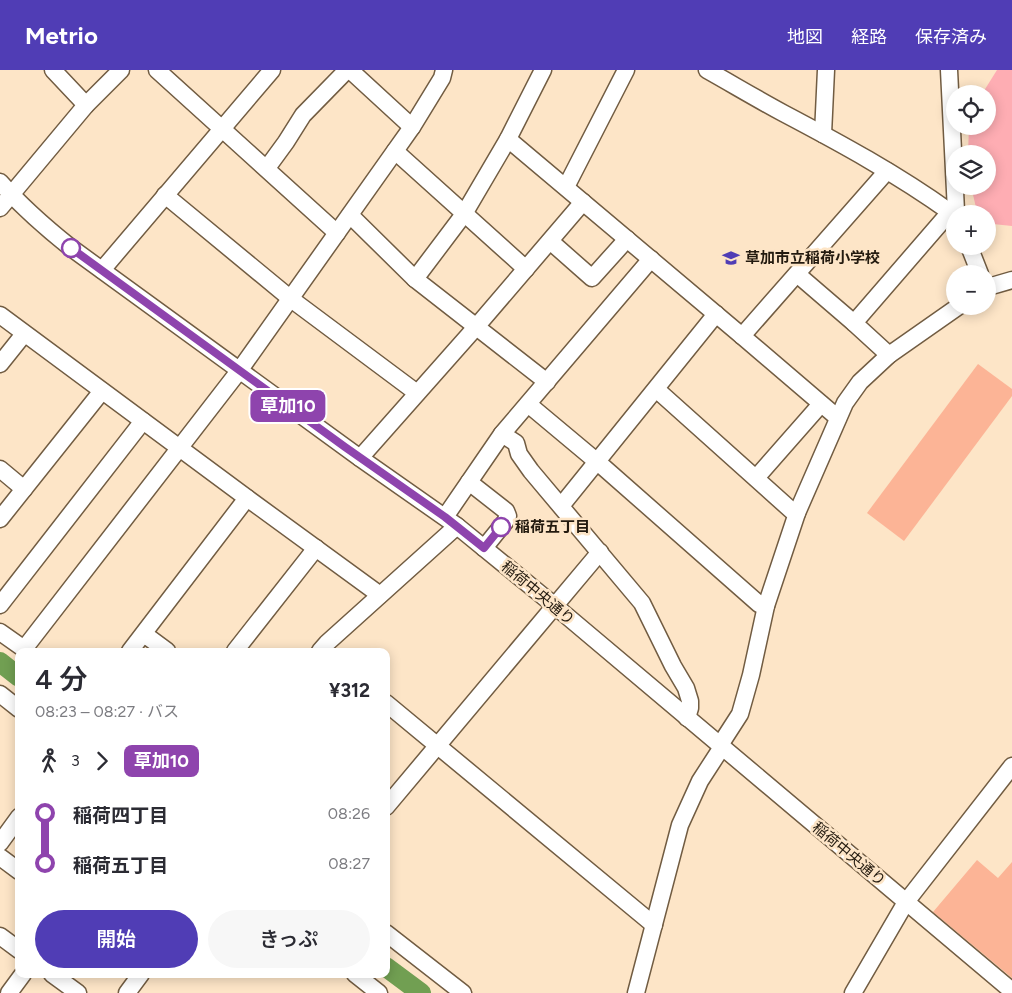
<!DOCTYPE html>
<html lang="ja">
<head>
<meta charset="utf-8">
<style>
	:root { --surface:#fff; --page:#f7f7f7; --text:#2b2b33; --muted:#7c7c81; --accent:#503db5 }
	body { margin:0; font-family:Figtree,"Noto Sans JP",sans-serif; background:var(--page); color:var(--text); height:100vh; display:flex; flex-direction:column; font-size:19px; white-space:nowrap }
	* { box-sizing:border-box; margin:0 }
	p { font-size:16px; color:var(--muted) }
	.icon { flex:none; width:28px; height:28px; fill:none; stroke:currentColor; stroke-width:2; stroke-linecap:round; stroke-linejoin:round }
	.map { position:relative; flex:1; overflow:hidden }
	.drawer { position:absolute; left:15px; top:578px; width:375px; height:330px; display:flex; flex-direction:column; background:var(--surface); border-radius:10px; box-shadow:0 2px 12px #0003 }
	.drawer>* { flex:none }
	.badge { padding:0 10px; border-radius:8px; font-size:18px; line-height:32px }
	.controls { position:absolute; left:946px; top:15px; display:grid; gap:10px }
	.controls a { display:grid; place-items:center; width:50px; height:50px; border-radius:50%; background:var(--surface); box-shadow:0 2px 12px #0003; font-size:25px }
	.map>.badge { position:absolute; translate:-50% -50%; box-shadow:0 0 0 2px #fff }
	.legs { display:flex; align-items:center; gap:8px; height:55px; padding:0 20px; font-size:16px }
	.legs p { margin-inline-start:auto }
	.head { display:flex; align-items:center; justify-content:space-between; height:85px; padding:0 20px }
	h1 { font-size:28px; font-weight:600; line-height:38px }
	.button { display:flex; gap:10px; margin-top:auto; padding:10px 20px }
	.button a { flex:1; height:58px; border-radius:30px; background:var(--accent); color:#fff; font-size:20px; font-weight:600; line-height:58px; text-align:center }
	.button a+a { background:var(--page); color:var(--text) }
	ul { padding:0 20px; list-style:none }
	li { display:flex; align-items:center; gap:18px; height:50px; font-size:19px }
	li i { display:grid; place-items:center; width:8px; height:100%; margin:0 6px; background:currentColor }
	li i::after { content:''; width:12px; height:12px; margin:-6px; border:4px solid; border-radius:50%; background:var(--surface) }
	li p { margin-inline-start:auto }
	li:first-child i { background:linear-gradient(#0000 50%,currentColor 0) }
	li:last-child i { background:linear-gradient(currentColor 50%,#0000 0) }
	header { display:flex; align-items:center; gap:30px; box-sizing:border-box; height:70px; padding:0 25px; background:var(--accent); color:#fff }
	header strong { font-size:24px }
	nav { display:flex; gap:28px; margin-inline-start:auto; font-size:18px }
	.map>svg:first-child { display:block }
	.green { fill:#feadb3 }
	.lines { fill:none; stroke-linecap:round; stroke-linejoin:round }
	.river { stroke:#719f52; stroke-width:20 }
	.building { fill:#fcb496 }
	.minor-casing { stroke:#715c42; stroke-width:19 }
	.minor { stroke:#fff; stroke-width:16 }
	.line-1-casing { stroke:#fff; stroke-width:11 }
	.line-1 { stroke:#8e44ad; stroke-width:8 }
	.stop-1-dot { fill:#fff; stroke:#8e44ad; stroke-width:2.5 }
	.labels { text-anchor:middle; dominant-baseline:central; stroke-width:5; stroke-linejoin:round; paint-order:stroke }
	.poi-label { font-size:15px; font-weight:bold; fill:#231a0f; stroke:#fde5c7; text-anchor:start }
	.stop-label { font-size:15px; font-weight:bold; fill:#231a0f; stroke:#fde5c7; text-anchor:start }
	.street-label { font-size:15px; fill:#231a0f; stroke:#fde5c7 }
</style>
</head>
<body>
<header>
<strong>Metrio</strong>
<nav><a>地図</a><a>経路</a><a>保存済み</a></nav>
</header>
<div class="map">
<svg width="1012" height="923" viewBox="0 0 1012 923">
	<rect width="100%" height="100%" fill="#fde5c7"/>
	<path class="green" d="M 997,0 L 1012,0 L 1012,156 L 993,154 L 988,150 L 988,144 L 979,144 L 977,142 L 971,116 L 988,116 L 988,84 L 968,84 L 969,56 L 988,56 L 988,24 L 982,24 Z"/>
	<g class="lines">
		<g class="river">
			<path d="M 0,592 L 19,607"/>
			<path d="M 386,897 L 421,923"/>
		</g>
	</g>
	<g class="building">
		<path d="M 978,294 L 1012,319 L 1012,326 L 904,471 L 867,443 Z"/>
		<path d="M 977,790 L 998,808 L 1012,792 L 1012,908 L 933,842 Z"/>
	</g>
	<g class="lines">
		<g class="minor-casing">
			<g id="minor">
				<path d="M 53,0 L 86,35"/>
				<path d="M 157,0 C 217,55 277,108 337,163"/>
				<path d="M 350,0 L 412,57"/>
				<path d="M 707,0 C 732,14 757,29 783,43 C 840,73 897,104 950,142 L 956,141"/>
				<path d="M 949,0 L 956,141 L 957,144"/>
				<path d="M 823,64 L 826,0"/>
				<path d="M 508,69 L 742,266 L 838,348"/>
				<path d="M 395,81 L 526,199"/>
				<path d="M 267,98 L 286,72 L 303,45 L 347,0"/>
				<path d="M 0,112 C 21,136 45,157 70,177 L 360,388 L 457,456 L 555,536 L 1012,921"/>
				<path d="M 566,117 L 626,0"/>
				<path d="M 165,125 L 291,229 L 417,323"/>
				<path d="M 0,138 L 86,35 L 121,0"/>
				<path d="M 350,145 L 415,209 L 547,312"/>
				<path d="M 550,171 L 592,208 L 627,169"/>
				<path d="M 969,176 L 980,204"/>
				<path d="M 102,200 L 272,0"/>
				<path d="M 797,204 L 854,253 L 889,285"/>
				<path d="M 415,209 L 464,144 L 508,69 L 543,0"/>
				<path d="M 988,217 L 1012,210"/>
				<path d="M 0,245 L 247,428 L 380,525"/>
				<path d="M 854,253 L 950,142"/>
				<path d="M 742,266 L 887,101"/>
				<path d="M 0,294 L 24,264"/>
				<path d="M 656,319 L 791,440 L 797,443"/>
				<path d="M 528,334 L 601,395 L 759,534 L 766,536"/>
				<path d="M 502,364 L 516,373 L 519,384 L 531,401 L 642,533 L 673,596 L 686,618 L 690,631 L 690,638 L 687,648"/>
				<path d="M 360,388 L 476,257 L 583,132"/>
				<path d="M 0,399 L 24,419"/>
				<path d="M 756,408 L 821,334"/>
				<path d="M 469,412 L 506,441 L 508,446 L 505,452 L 484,478"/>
				<path d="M 561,436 L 716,244"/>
				<path d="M 445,447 L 502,364 L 651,189"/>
				<path d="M 0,449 L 102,321"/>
				<path d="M 0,535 L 143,351"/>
				<path d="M 0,562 L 27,581"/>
				<path d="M 144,564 L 167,581"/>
				<path d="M 24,579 L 239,301 L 395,81 L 412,57 L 442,8 L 444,0"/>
				<path d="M 130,581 L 247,428"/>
				<path d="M 235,581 L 316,478"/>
				<path d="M 320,581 L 327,573 L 457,456"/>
				<path d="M 0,624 L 19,639"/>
				<path d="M 386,633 L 654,855"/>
				<path d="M 720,675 L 740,644 L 751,605 L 766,536 L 797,443 L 845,333 L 860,312 L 889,285 L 959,236"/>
				<path d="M 386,737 L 600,482"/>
				<path d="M 0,773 L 19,747"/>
				<path d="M 0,787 L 19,801"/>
				<path d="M 386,863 L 463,923"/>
				<path d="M 0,866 L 19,880"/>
				<path d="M 52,904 L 78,923"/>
				<path d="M 355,904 L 379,923"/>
				<path d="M 9,923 L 23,904"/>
				<path d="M 127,923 L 141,904"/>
				<path d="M 636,923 L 680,755 L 700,711 L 722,677"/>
				<path d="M 853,923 L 906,832 L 1012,696"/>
			</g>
		</g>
		<use href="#minor" class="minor"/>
	</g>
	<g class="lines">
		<g class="line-1-casing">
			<path id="line-1" d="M 71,178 L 345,377 L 445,447 L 484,478 L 501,457"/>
		</g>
		<use href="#line-1" class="line-1"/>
	</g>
	<defs>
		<g id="school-bare" transform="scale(1.35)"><path d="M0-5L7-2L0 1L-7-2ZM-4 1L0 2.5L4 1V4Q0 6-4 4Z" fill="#503db5" stroke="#fde5c7" stroke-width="2.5" paint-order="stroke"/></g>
	</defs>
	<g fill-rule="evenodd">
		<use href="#school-bare" x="731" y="188"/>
	</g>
	<g class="stop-1-dot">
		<circle cx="71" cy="178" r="9"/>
		<circle cx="501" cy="457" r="9"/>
	</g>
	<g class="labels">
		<g class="poi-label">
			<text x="745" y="188">草加市立稲荷小学校</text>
		</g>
		<g class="stop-label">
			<text x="515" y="457">稲荷五丁目</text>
		</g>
		<g class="street-label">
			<text transform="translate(538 523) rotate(40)">稲荷中央通り</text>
			<text transform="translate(849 784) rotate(40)">稲荷中央通り</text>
		</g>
	</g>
</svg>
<div class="controls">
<a><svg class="icon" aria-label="locate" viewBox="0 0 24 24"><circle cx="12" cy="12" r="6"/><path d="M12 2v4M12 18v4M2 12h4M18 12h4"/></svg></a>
<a><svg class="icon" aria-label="layers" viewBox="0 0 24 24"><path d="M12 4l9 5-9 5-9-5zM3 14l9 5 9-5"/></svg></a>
<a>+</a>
<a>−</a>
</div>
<b class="badge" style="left:288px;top:336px;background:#8e44ad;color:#fff">草加10</b>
<section class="drawer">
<div class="head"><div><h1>4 分</h1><p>08:23 – 08:27 · バス</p></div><b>¥312</b></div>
<div class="legs"><svg class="icon" aria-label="walk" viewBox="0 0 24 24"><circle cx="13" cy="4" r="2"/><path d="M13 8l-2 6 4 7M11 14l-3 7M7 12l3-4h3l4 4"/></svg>3<svg class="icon" aria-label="forward" viewBox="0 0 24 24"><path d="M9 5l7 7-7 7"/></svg><b class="badge" style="background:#8e44ad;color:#fff">草加10</b></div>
<ul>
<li><i style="color:#8e44ad"></i><b>稲荷四丁目</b><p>08:26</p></li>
<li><i style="color:#8e44ad"></i><b>稲荷五丁目</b><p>08:27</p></li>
</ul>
<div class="button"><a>開始</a><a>きっぷ</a></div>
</section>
</div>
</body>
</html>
